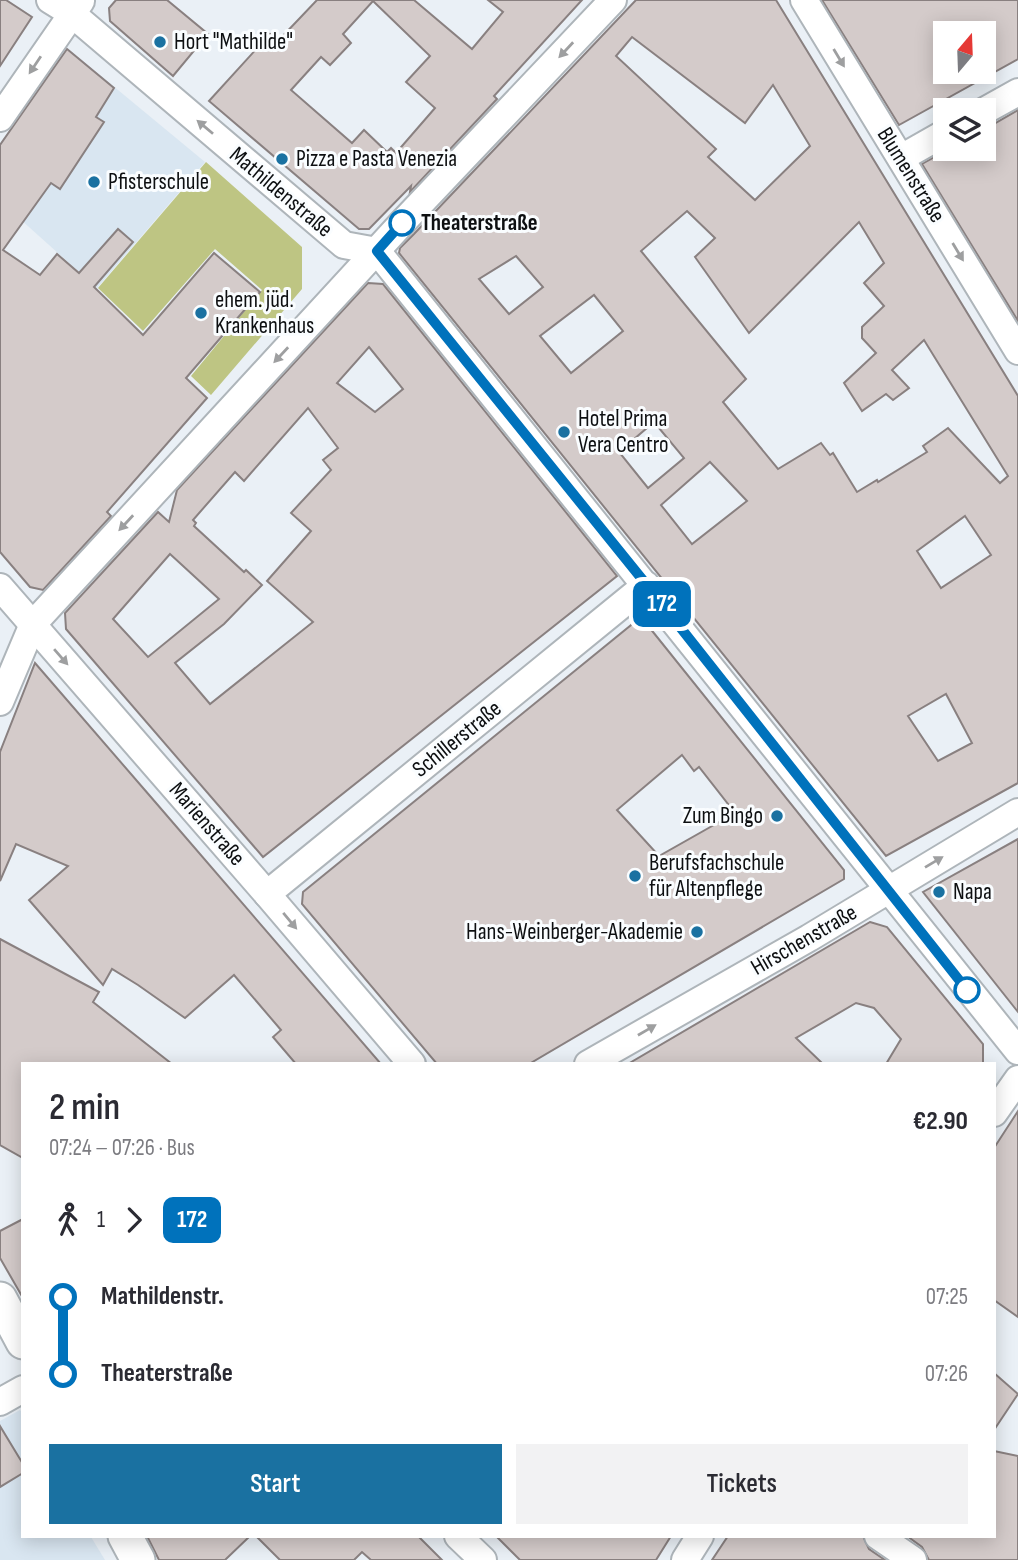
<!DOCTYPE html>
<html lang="en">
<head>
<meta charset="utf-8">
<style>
	:root { --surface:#fff; --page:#f2f2f3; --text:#2b2b33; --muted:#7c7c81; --accent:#1a71a1 }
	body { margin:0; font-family:"Sofia Sans Condensed",sans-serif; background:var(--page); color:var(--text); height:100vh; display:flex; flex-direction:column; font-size:26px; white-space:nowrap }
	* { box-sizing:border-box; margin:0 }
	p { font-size:23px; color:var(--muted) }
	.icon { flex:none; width:38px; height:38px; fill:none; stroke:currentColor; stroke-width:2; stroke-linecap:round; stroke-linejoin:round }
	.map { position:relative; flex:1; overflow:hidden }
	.panel { position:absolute; left:21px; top:1062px; width:975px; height:476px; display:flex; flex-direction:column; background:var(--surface); border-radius:0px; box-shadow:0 4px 18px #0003 }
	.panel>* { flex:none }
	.badge { padding:0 14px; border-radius:10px; font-size:24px; line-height:46px }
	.needle { width:46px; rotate:19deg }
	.fabs { position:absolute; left:933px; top:21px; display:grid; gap:14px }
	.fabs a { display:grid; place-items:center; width:63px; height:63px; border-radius:0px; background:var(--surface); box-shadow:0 4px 18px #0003; font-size:35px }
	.map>.badge { position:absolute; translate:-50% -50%; box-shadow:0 0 0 4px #fff }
	.legs { display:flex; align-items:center; gap:10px; height:77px; padding:0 28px; font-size:23px }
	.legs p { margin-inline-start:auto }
	.headline { display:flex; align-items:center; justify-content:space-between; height:119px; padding:0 28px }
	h1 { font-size:38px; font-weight:600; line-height:52px }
	.cta { display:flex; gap:14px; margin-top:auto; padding:14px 28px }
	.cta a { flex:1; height:80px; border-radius:0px; background:var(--accent); color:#fff; font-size:28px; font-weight:600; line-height:80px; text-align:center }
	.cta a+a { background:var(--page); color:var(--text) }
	ul { padding:0 28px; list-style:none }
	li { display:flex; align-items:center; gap:24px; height:77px; font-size:26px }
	li i { display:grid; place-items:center; width:10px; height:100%; margin:0 9px; background:currentColor }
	li i::after { content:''; width:18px; height:18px; margin:-9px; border:5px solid; border-radius:50%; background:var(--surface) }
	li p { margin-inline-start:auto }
	li:first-child i { background:linear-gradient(#0000 50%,currentColor 0) }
	li:last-child i { background:linear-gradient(currentColor 50%,#0000 0) }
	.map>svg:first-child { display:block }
	.built { fill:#d9e6f1 }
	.green { fill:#bec583 }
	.building { fill:#d4cbca; stroke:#898080; stroke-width:2; fill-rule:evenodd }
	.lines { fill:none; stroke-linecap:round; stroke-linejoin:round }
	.minor-casing { stroke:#aeb5ba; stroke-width:30 }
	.tertiary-casing { stroke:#aeb5ba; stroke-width:37 }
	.minor { stroke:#fff; stroke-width:26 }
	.tertiary { stroke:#fff; stroke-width:33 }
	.oneway { fill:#9e9fa0 }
	.line-1-casing { stroke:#fff; stroke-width:16 }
	.line-1 { stroke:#0072bc; stroke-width:10 }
	.poi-dot { fill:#1a71a1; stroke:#fafdff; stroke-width:2.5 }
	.stop-1-dot { fill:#fff; stroke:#0072bc; stroke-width:3.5 }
	.labels { text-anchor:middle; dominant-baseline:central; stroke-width:6; stroke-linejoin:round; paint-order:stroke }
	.poi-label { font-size:23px; fill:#0d0f11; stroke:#fafdff; text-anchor:start }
	.street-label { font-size:23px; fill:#0d0f11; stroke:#fafdff }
	.stop-label { font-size:23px; font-weight:bold; fill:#0d0f11; stroke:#fafdff; text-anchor:start }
</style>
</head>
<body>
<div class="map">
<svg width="1018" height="1560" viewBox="0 0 1018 1560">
	<rect width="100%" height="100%" fill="#eaf0f6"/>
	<g class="built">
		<path d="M 66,47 L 205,162 L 97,288 L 0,201 L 0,144 Z"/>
		<path d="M 20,1410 L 23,1414 L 23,1536 L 91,1537 L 105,1560 L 0,1560 L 0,1421 Z"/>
	</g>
	<path class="green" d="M 206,162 L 302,247 L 302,289 L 211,395 L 191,376 L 262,290 L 215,249 L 143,331 L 98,288 Z"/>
	<g class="building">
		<path d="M 0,0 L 6,0 L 32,17 L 0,66 Z"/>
		<path d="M 116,0 L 167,0 L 208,34 L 173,76 L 110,21 L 109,8 Z"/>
		<path d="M 317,0 L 414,0 L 472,49 L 503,12 L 488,0 L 582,0 L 494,96 L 497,99 L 410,192 L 411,186 L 369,229 L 359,229 L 209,101 L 270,34 L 278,41 ZM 373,1 L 430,56 L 406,82 L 435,108 L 396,153 L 391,148 L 387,152 L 364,130 L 352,143 L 291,90 L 321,57 L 330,65 L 351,43 L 343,34 Z"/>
		<path d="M 636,0 L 776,0 L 1018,396 L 1018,783 L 886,856 L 399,253 L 400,248 L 414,234 ZM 632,37 L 745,123 L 773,85 L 810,146 L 755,200 L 708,157 L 716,149 L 616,56 ZM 687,211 L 715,238 L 695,257 L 749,333 L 859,222 L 884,263 L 864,283 L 884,306 L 862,327 L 862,338 L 876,353 L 844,383 L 862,411 L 886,394 L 893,400 L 909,388 L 892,370 L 924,340 L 1008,476 L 1000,483 L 948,428 L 923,446 L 927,452 L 878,482 L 877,480 L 857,492 L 833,453 L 830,455 L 821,443 L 778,469 L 723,402 L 746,379 L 641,251 ZM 516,256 L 543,287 L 509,314 L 479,279 ZM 594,295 L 623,331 L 571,373 L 540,336 ZM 654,422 L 684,458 L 648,488 L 619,452 ZM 710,462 L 747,501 L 692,544 L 661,505 ZM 965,516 L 991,555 L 941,588 L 917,551 ZM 946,694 L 972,743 L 938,761 L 908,716 Z"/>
		<path d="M 822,0 L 1018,0 L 1018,59 L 899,125 ZM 945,33 L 984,33 L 984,72 L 945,72 Z"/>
		<path d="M 67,49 L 114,88 L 96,117 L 104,122 L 60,189 L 51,183 L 3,250 L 40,275 L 57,254 L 79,273 L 118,229 L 133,242 L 94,287 L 143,335 L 214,253 L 260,292 L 186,378 L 207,398 L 107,512 L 111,516 L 43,590 L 30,587 L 0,552 L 0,145 Z"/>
		<path d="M 1018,110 L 1018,321 L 922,164 L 949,149 L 984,149 L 984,127 L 992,125 Z"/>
		<path d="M 368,283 L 383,284 L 617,576 L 263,857 L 66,629 L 65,613 L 158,512 L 169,522 L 177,490 ZM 369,347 L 403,389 L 375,412 L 337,383 ZM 308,408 L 338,448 L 323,460 L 331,470 L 291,513 L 311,531 L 267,581 L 313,622 L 210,704 L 175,663 L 224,624 L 262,585 L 246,570 L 244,572 L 194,526 L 196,523 L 193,520 L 235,472 L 244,481 ZM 170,554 L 219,599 L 148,657 L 113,619 Z"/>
		<path d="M 641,617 L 844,870 L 844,879 L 529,1064 L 437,1064 L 302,904 L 303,892 ZM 682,755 L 694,771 L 699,767 L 735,813 L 659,856 L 617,810 Z"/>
		<path d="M 35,663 L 150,796 L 381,1064 L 296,1064 L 273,1037 L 281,1030 L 234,975 L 185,1018 L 138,985 L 112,969 L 103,985 L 29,900 L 68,866 L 16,844 L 0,881 L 0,752 Z"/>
		<path d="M 1018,839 L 1018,1012 L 923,892 Z"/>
		<path d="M 870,922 L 887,927 L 983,1044 L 983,1064 L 886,1064 L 901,1039 L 874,1008 L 856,1003 L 796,1038 L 823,1064 L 628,1064 Z"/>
		<path d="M 0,939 L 99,992 L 93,1002 L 172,1064 L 23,1064 L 23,1158 L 0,1145 Z"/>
		<path d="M 1018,1111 L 1018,1317 L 994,1300 L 994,1148 Z"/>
		<path d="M 23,1219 L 23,1298 L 0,1258 L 0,1231 Z"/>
		<path d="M 994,1373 L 1018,1394 L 994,1430 Z"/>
		<path d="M 0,1426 L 23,1464 L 23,1473 L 0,1487 Z"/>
		<path d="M 994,1451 L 1018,1456 L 1018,1560 L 929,1560 L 922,1547 L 907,1536 L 994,1536 Z"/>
		<path d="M 147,1536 L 250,1536 L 225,1560 L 159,1560 Z"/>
		<path d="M 256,1536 L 418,1536 L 442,1560 L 371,1560 L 362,1552 L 354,1560 L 280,1560 Z"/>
		<path d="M 496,1536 L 671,1536 L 656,1560 L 520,1560 Z"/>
		<path d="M 728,1536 L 863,1536 L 869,1549 L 885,1560 L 712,1560 Z"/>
	</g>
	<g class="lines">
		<g class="minor-casing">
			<g id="minor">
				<path d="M 50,0 L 71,13 L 344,245 L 377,251 L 1018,1051"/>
				<path d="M 804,0 L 1018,351"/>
				<path d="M 984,111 L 1018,92"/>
				<path d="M 0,118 L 81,1"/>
				<path d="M 901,158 L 945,133"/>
				<path d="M 0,587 L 267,894 L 412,1064"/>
				<path d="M 0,702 L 33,624 L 402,223 L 613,0"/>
				<path d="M 267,894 L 646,585"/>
				<path d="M 588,1064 L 809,938 L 1018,812"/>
				<path d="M 994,1113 L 1018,1079"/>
				<path d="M 0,1402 L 23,1389"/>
				<path d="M 458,1536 L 483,1560"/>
				<path d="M 878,1536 L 913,1560"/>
				<path d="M 685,1560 L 700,1536"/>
			</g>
		</g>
		<g class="tertiary-casing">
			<g id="tertiary">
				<path d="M 0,1299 L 23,1342"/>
				<path d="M 125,1536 L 138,1560"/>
			</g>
		</g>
		<use href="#minor" class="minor"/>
		<use href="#tertiary" class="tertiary"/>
	</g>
	<defs><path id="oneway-solid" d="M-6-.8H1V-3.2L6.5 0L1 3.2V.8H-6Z" transform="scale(1.75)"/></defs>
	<g class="oneway">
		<use href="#oneway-solid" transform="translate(566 50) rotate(133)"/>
		<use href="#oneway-solid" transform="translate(839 58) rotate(59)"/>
		<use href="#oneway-solid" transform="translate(35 65) rotate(124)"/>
		<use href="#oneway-solid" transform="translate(205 127) rotate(-140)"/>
		<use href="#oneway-solid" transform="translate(958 252) rotate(59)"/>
		<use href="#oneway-solid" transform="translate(281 355) rotate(133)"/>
		<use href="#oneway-solid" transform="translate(126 523) rotate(133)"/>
		<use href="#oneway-solid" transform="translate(61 657) rotate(49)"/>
		<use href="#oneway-solid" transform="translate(934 862) rotate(-31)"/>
		<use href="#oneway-solid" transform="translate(290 921) rotate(50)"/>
		<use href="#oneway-solid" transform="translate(647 1030) rotate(-30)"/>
	</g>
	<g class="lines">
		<g class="line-1-casing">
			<path id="line-1" d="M 402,223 L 377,251 L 646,584 L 967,990"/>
		</g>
		<use href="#line-1" class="line-1"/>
	</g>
	<g class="poi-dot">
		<circle cx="160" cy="42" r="7"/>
		<circle cx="282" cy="159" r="7"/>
		<circle cx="94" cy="182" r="7"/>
		<circle cx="201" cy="313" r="7"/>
		<circle cx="564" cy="432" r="7"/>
		<circle cx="777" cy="816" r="7"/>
		<circle cx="635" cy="876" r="7"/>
		<circle cx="939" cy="892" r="7"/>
		<circle cx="697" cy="932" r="7"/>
	</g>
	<g class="stop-1-dot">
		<circle cx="402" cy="223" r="12"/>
		<circle cx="967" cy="990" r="12"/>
	</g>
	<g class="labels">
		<g class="poi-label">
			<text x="174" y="42">Hort "Mathilde"</text>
			<text x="296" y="159">Pizza e Pasta Venezia</text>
			<text x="108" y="182">Pfisterschule</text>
			<text x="215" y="300">ehem. jüd.<tspan x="215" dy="26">Krankenhaus</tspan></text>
			<text x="578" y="419">Hotel Prima<tspan x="578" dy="26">Vera Centro</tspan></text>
			<text x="763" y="816" text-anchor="end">Zum Bingo</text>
			<text x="649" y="863">Berufsfachschule<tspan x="649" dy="26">für Altenpflege</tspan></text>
			<text x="953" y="892">Napa</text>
			<text x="683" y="932" text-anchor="end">Hans-Weinberger-Akademie</text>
		</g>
		<g class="street-label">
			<text transform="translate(911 175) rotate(58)">Blumenstraße</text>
			<text transform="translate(281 192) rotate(40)">Mathildenstraße</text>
			<text transform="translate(457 739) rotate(-39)">Schillerstraße</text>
			<text transform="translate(207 824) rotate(49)">Marienstraße</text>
			<text transform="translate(804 940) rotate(-30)">Hirschenstraße</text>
		</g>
		<g class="stop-label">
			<text x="421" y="223">Theaterstraße</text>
		</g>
	</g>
</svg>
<div class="fabs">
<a><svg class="needle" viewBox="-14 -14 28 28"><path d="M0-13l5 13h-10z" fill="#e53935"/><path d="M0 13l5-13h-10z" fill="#7c7c81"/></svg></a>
<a><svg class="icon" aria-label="layers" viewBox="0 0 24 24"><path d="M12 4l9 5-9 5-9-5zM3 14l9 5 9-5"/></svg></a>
</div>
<b class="badge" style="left:662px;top:604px;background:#0072bc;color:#fff">172</b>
<section class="panel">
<div class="headline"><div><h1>2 min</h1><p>07:24 – 07:26 · Bus</p></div><b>€2.90</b></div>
<div class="legs"><svg class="icon" aria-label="walk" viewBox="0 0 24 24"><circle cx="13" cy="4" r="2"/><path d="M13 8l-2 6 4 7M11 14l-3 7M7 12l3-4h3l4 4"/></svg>1<svg class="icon" aria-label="forward" viewBox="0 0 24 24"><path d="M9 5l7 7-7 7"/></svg><b class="badge" style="background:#0072bc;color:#fff">172</b></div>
<ul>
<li><i style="color:#0072bc"></i><b>Mathildenstr.</b><p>07:25</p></li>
<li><i style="color:#0072bc"></i><b>Theaterstraße</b><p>07:26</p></li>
</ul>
<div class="cta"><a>Start</a><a>Tickets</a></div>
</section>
</div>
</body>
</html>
